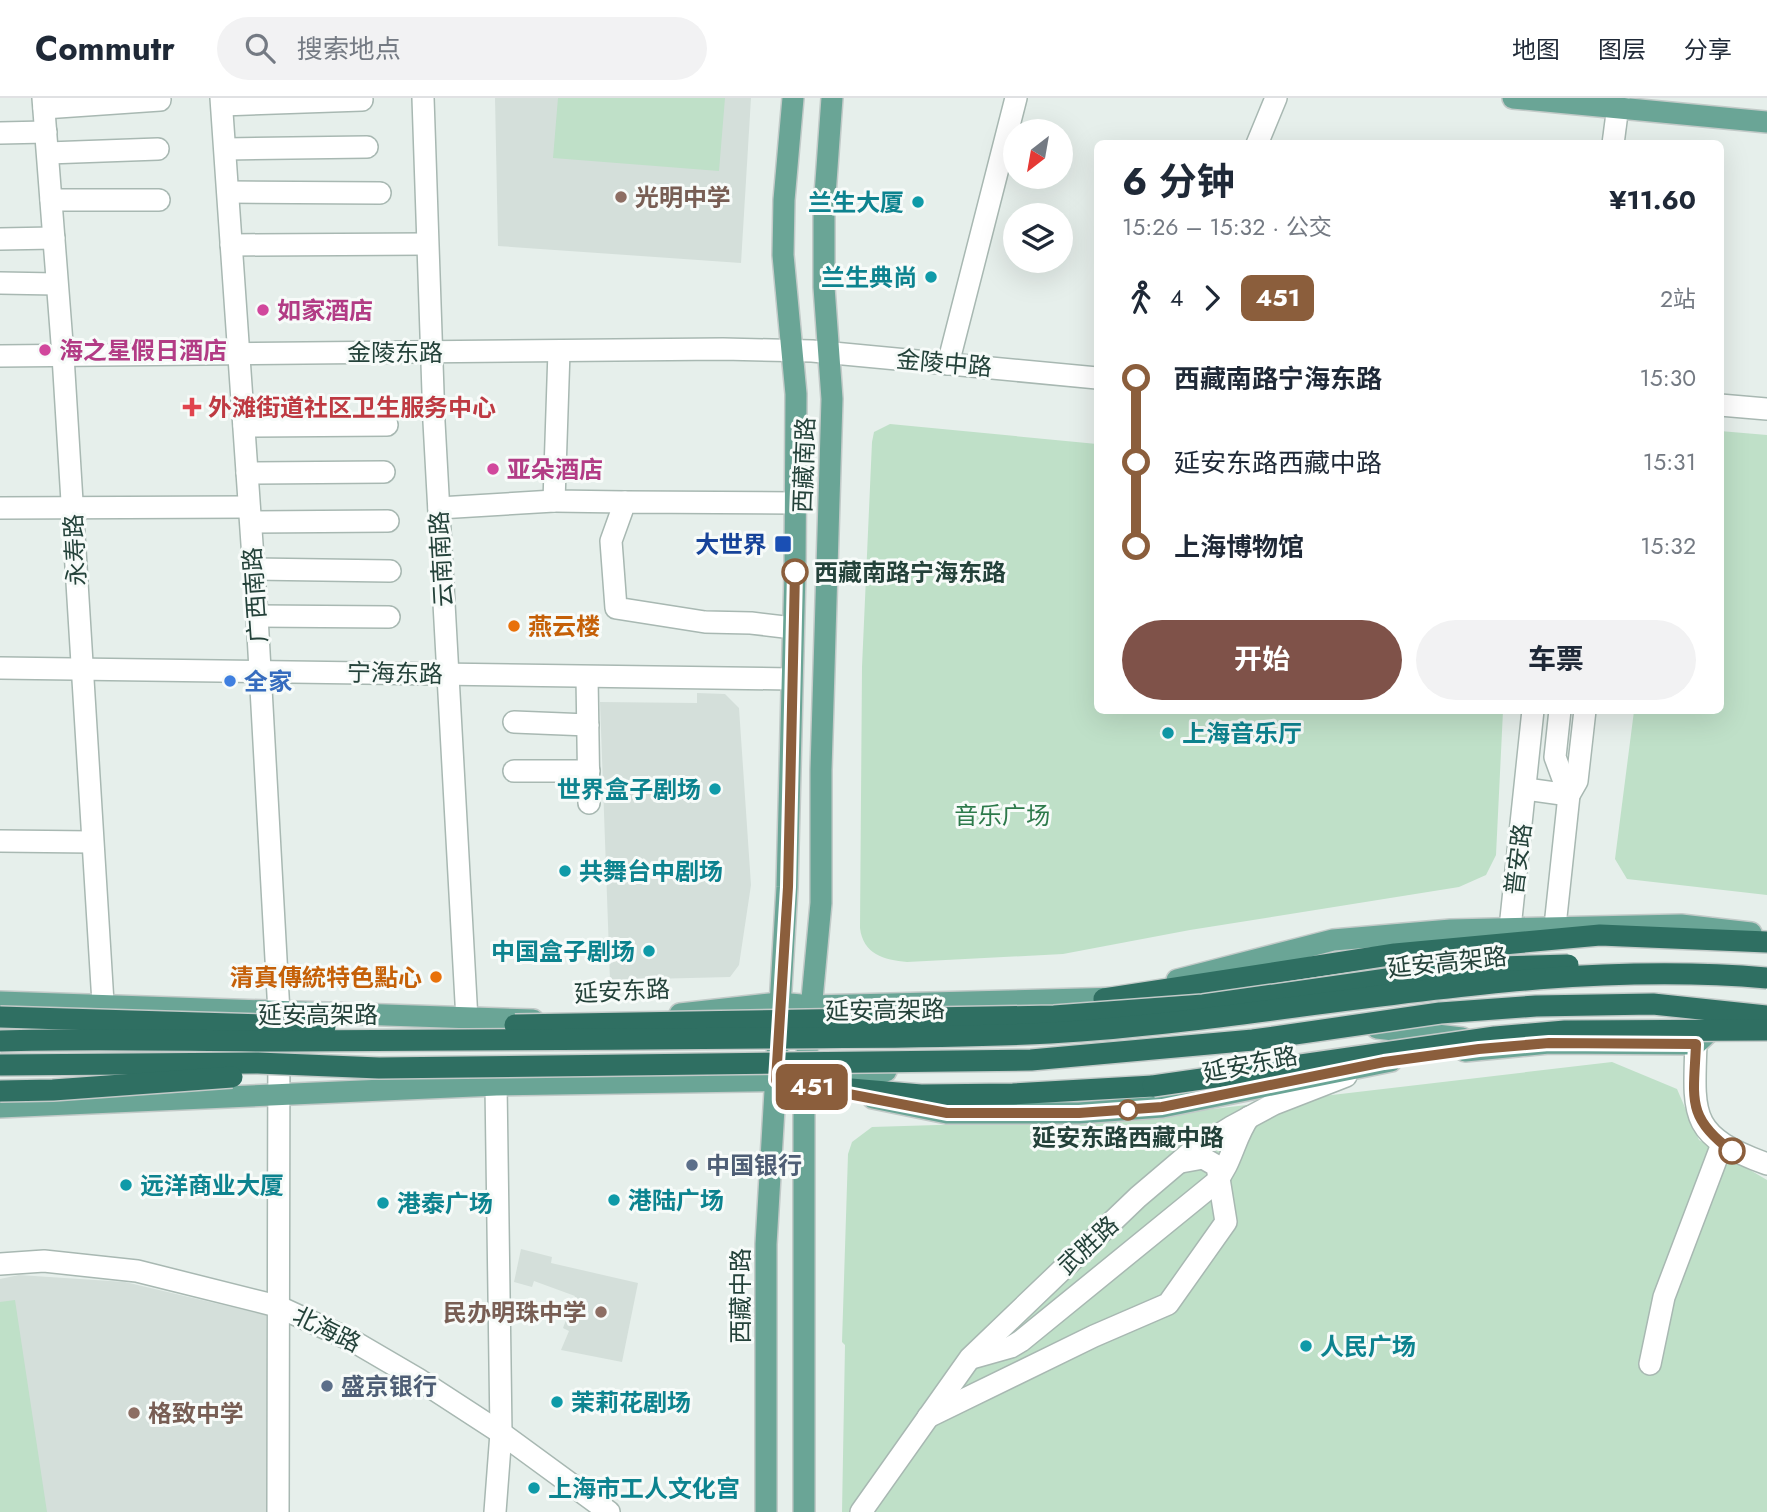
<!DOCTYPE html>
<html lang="zh">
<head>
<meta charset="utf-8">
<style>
	:root { --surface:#fff; --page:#f2f2f3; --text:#1f2937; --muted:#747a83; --line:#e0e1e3; --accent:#7f5249 }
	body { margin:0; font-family:Jost,"Noto Sans SC",sans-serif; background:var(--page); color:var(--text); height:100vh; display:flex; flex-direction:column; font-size:26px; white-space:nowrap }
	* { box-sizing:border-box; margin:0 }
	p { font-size:23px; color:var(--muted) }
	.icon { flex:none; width:38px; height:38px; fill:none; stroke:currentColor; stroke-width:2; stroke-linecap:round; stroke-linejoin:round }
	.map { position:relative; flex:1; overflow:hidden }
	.sheet { position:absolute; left:1094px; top:42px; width:630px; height:574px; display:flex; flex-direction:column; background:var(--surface); border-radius:10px; box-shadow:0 7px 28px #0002 }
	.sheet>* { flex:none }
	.badge { padding:0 14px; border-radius:10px; font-size:24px; line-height:46px }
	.needle { width:46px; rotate:211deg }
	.tools { position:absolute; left:1003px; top:21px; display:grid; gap:14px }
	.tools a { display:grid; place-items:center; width:70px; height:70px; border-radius:50%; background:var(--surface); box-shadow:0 7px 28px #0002; font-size:35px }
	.map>.badge { position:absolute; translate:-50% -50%; box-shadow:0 0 0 4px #fff }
	.legs { display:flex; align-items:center; gap:10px; height:77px; padding:0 28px; font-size:23px }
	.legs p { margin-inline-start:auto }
	.headline { display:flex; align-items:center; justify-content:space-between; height:119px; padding:0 28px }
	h1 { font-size:38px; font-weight:700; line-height:52px }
	.button { display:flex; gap:14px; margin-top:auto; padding:14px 28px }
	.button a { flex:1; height:80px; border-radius:42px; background:var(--accent); color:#fff; font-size:28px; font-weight:700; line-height:80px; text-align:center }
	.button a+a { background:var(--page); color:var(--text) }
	ul { padding:0 28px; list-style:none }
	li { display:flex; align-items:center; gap:24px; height:84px; font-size:26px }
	li i { display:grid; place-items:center; width:10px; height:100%; margin:0 9px; background:currentColor }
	li i::after { content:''; width:18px; height:18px; margin:-9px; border:5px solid; border-radius:50%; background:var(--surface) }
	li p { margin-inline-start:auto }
	li:first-child i { background:linear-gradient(#0000 50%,currentColor 0) }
	li:last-child i { background:linear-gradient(currentColor 50%,#0000 0) }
	header { display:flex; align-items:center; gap:42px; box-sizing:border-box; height:98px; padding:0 35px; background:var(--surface); border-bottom:2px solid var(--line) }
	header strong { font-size:33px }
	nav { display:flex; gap:38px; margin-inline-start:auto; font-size:24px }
	.search { width:490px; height:63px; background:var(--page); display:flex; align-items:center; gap:18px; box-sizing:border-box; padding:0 24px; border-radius:38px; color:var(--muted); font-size:26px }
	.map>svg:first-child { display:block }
	.built { fill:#d4dfda }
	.green { fill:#bfe0c8 }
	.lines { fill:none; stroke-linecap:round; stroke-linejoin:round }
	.minor-casing { stroke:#a8b8b2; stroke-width:24 }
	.major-casing { stroke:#c2cac8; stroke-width:24 }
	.highway-casing { stroke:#c2cac8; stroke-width:24 }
	.minor { stroke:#fff; stroke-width:21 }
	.major { stroke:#6aa596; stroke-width:21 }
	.highway { stroke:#2f6f62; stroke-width:21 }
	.highway-bridge-casing { stroke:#c2cac8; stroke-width:24; stroke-linecap:butt }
	.highway-bridge { stroke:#2f6f62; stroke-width:21 }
	.line-1-casing { stroke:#fff; stroke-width:16 }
	.line-1 { stroke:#8b5e3c; stroke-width:10 }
	.education-dot { fill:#8d6e63; stroke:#f7fbf9; stroke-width:2.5 }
	.culture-dot { fill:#0f9aa8; stroke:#f7fbf9; stroke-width:2.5 }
	.hotel-dot { fill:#d1479c; stroke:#f7fbf9; stroke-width:2.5 }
	.health-dot { fill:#e0444e; stroke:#f7fbf9; stroke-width:2.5 }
	.transit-dot { fill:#1a4fb4; stroke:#f7fbf9; stroke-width:2.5 }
	.stop-1-dot { fill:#fff; stroke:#8b5e3c; stroke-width:3.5 }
	.food-dot { fill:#e8710a; stroke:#f7fbf9; stroke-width:2.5 }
	.shop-dot { fill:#3f7fe0; stroke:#f7fbf9; stroke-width:2.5 }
	.service-dot { fill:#5c6f8a; stroke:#f7fbf9; stroke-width:2.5 }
	.labels { text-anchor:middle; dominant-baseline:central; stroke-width:6; stroke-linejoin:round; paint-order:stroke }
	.education-label { font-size:24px; font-weight:bold; fill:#785e54; stroke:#f7fbf9; text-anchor:start }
	.culture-label { font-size:24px; font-weight:bold; fill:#0d838f; stroke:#f7fbf9; text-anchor:start }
	.hotel-label { font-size:24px; font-weight:bold; fill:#b23c85; stroke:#f7fbf9; text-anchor:start }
	.street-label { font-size:24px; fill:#24423a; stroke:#f7fbf9 }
	.health-label { font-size:24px; font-weight:bold; fill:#be3a42; stroke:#f7fbf9; text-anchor:start }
	.transit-label { font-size:24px; font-weight:bold; fill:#164399; stroke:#f7fbf9; text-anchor:end }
	.stop-label { font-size:24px; font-weight:bold; fill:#24423a; stroke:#f7fbf9; text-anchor:start }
	.food-label { font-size:24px; font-weight:bold; fill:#c56008; stroke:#f7fbf9; text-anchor:start }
	.shop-label { font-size:24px; font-weight:bold; fill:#366cbe; stroke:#f7fbf9; text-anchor:start }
	.park-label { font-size:24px; fill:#2d7a4b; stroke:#f7fbf9 }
	.service-label { font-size:24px; font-weight:bold; fill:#4e5e75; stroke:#f7fbf9; text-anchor:start }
</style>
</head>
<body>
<header>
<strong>Commutr</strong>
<div class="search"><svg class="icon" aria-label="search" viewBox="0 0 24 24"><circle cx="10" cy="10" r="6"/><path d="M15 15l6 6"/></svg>搜索地点</div>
<nav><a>地图</a><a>图层</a><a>分享</a></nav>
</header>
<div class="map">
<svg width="1767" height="1414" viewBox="0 0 1767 1414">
	<rect width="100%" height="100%" fill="#e6efeb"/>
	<g class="built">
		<path d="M 495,0 L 751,0 L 741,165 L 498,148 Z"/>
		<path d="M 697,595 L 725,596 L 739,610 L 751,787 L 739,867 L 730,879 L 610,882 L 600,604 L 697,605 Z"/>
		<path d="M 521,1151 L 552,1159 L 551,1165 L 638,1185 L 622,1264 L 561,1252 L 569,1233 L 563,1230 L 575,1198 L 534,1183 L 532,1189 L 514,1184 Z"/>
		<path d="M 19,1177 L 125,1184 L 266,1217 L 269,1414 L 0,1414 L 0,1181 Z"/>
	</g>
	<g class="green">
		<path d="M 558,0 L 725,0 L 719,73 L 553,60 Z"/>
		<path d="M 890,326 L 1097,346 L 1097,612 L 1503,613 L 1496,757 L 1486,777 L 1459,789 L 1190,832 L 1063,856 L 907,864 C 884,862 863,856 860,830 L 862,569 L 872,344 L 874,334 Z"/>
		<path d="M 1720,333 L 1767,337 L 1767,797 L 1627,781 L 1615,761 L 1634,613 L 1720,612 Z"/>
		<path d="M 1612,964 L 1677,991 L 1699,1042 L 1767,1082 L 1767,1414 L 842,1414 L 845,1247 L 842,1244 L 848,1056 L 852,1044 L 872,1029 L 1128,1021 Z"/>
		<path d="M 15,1202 L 47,1414 L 0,1414 L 0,1204 Z"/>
	</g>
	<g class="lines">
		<g class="minor-casing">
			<g id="minor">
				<path d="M 43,0 L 63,258 L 103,905"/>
				<path d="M 221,0 L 257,518 L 279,915 L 278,1414"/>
				<path d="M 423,0 L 434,324 L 467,922"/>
				<path d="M 222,7 L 362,2"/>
				<path d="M 44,10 L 160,2"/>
				<path d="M 0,35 L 46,34"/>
				<path d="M 1257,46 L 1276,0"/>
				<path d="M 1613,46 L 1619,0"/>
				<path d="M 226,51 L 367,49"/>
				<path d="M 48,55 L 158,51"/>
				<path d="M 228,94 L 380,95"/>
				<path d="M 51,102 L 159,102"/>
				<path d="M 0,141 L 54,140"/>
				<path d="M 231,147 L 427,146"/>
				<path d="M 0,185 L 56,186"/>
				<path d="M 559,253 L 554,403 L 625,404"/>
				<path d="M 0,258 L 723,251 L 812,253 L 1097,280"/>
				<path d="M 948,266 L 1016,0"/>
				<path d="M 1720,307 L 1767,311"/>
				<path d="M 244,328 L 387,327"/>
				<path d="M 247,375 L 384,374"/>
				<path d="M 0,410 L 249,409"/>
				<path d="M 439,410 L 554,403"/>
				<path d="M 251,424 L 388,423"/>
				<path d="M 253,471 L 390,473"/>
				<path d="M 257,518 L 389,519"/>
				<path d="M 793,530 L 751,525 L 705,524 L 616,510 L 611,443 L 625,404 L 796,405"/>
				<path d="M 0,570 L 791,581"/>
				<path d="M 587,579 L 589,705"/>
				<path d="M 1560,612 L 1555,659 L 1569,697"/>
				<path d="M 514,624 L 588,627"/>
				<path d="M 514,673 L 589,673"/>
				<path d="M 1526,691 L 1569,697"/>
				<path d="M 0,743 L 92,744"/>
				<path d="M 1555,828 L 1569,697 L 1577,683 L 1585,612"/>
				<path d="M 1510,830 L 1533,612"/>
				<path d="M 1696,946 C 1693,1021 1691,1038 1767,1066"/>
				<path d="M 0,1166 L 44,1163 L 137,1173 L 277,1208 L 353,1243 L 418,1281 L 501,1335 L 609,1414"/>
				<path d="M 972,1260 L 1011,1249 L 1021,1243 L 1215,1085 C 1232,1065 1234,1040 1249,1019"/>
				<path d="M 1650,1266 L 1664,1199 L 1722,1046"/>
				<path d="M 928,1319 L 1094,1238 L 1168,1206 L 1226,1124 L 1217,1068 L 1203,1060 L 1181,1064"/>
				<path d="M 495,1414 L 501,1335 L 496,987"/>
				<path d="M 861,1414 L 970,1260 L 1138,1099 L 1191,1054 L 1233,1028 L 1274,1006 L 1346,978"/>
			</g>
		</g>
		<g class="major-casing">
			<g id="major">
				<path d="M 1513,0 L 1767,24"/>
				<path d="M 1177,882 L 1333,842 L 1451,832 L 1681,827 L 1751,835"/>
				<path d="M 0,904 L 533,922"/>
				<path d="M 680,916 L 779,905 L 812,908 L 1120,900"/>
				<path d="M 0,930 L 38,928"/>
				<path d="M 1377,930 L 1462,940"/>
				<path d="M 1465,953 L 1549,945 L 1696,946 L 1718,925"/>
				<path d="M 873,1000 L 947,1015 L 1079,1015 L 1162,1009 L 1391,963"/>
				<path d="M 0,1009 L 496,987 L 805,982 L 886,973"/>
				<path d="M 766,1414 L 766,1146 L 787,789 L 795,474 L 796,296 L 783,157 L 784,102 L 793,0"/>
				<path d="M 804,1414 L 804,987 L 821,805 L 821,672 L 832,301 L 824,189 L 824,111 L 832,0"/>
			</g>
		</g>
		<g class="highway-casing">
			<g id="highway">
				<path d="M 1104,901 L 1395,856 L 1600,837 L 1767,844"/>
				<path d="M 804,987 L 921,997 L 1013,996 L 1153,988"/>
			</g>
		</g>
		<use href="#minor" class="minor"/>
		<use href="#major" class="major"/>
		<use href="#highway" class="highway"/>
		<g class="highway-bridge-casing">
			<g id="highway-bridge">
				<path d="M 0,919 L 325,929"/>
				<path d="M 515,927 L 1054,918 L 1203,907 L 1464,870 L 1568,867"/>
				<path d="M 0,943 C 95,940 190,943 285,943 C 448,943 611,941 774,940 C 866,939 958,940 1050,935 C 1290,921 1526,859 1767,880"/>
				<path d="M 0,967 L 258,965 L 379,970 L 1031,962 L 1253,942 L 1440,915 L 1536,908 L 1653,906 L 1767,918"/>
				<path d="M 1153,988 L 1495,939 L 1565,933 L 1767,932"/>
				<path d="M 0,993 L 53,992 L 232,979"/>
			</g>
		</g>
		<use href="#highway-bridge" class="highway-bridge"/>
	</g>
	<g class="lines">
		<g class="line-1-casing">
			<path id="line-1" d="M 795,474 L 788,789 L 776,982 L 947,1015 L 1079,1015 L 1162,1009 L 1384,964 L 1479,951 L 1549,945 L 1696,946 C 1694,999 1685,1019 1732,1053"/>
		</g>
		<use href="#line-1" class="line-1"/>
	</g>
	<g class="education-dot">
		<circle cx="621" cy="99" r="7"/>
		<circle cx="601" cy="1214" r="7"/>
		<circle cx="134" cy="1315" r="7"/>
	</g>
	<g class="culture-dot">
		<circle cx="918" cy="104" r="7"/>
		<circle cx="931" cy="179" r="7"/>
		<circle cx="1168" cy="635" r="7"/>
		<circle cx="715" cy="691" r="7"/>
		<circle cx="565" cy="773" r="7"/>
		<circle cx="649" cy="853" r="7"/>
		<circle cx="126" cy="1087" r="7"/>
		<circle cx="614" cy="1102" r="7"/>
		<circle cx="383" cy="1105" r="7"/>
		<circle cx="1306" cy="1248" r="7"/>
		<circle cx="557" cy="1304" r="7"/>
		<circle cx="534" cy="1390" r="7"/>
	</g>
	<g class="hotel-dot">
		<circle cx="263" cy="212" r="7"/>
		<circle cx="45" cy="252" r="7"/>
		<circle cx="493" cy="371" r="7"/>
	</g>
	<path class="health-dot" d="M188.5 298.5h7v7h7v7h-7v7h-7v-7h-7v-7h7z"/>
	<rect class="transit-dot" x="774" y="437" width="18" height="18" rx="3.5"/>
	<g class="stop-1-dot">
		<circle cx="795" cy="474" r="12"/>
		<circle cx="1128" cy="1012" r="9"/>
		<circle cx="1732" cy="1053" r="12"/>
	</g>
	<g class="food-dot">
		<circle cx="514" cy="528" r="7"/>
		<circle cx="436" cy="879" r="7"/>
	</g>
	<circle class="shop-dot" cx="230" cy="583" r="7"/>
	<g class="service-dot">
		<circle cx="692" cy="1067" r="7"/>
		<circle cx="327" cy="1288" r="7"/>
	</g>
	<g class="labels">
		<g class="education-label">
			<text x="635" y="99">光明中学</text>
			<text x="587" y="1214" text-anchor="end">民办明珠中学</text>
			<text x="148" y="1315">格致中学</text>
		</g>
		<g class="culture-label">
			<text x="904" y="104" text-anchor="end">兰生大厦</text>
			<text x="917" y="179" text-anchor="end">兰生典尚</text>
			<text x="1182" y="635">上海音乐厅</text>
			<text x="701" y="691" text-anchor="end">世界盒子剧场</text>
			<text x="579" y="773">共舞台中剧场</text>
			<text x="635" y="853" text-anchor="end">中国盒子剧场</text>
			<text x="140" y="1087">远洋商业大厦</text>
			<text x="628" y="1102">港陆广场</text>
			<text x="397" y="1105">港泰广场</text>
			<text x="1320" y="1248">人民广场</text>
			<text x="571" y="1304">茉莉花剧场</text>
			<text x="548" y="1390">上海市工人文化宫</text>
		</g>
		<g class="hotel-label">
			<text x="277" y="212">如家酒店</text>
			<text x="59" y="252">海之星假日酒店</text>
			<text x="507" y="371">亚朵酒店</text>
		</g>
		<g class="street-label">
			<text x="395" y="254">金陵东路</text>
			<text transform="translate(944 265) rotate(5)">金陵中路</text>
			<text transform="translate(804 367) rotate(-88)">西藏南路</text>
			<text transform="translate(75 452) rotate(-93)">永寿路</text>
			<text transform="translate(441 461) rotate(-93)">云南南路</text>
			<text transform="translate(255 497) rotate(-94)">广西南路</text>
			<text transform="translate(395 575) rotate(1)">宁海东路</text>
			<text transform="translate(1518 761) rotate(-83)">普安路</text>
			<text transform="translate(1447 864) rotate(-6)">延安高架路</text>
			<text transform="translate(622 893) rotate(-3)">延安东路</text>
			<text transform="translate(885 912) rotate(-1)">延安高架路</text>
			<text x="318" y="916">延安高架路</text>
			<text transform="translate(1250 966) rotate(-11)">延安东路</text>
			<text transform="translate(1088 1147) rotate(-43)">武胜路</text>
			<text transform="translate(740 1198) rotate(-90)">西藏中路</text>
			<text transform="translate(327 1231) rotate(26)">北海路</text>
		</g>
		<g class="health-label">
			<text x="208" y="309">外滩街道社区卫生服务中心</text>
		</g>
		<g class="transit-label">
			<text x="767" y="446">大世界</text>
		</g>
		<g class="stop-label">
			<text x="814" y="474">西藏南路宁海东路</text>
			<text x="1128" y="1039" text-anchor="middle">延安东路西藏中路</text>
		</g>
		<g class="food-label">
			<text x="528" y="528">燕云楼</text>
			<text x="422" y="879" text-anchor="end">清真傳統特色點心</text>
		</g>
		<g class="shop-label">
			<text x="244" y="583">全家</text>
		</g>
		<g class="park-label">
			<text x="1002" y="717">音乐广场</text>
		</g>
		<g class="service-label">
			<text x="706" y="1067">中国银行</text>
			<text x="341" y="1288">盛京银行</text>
		</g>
	</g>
</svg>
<div class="tools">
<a><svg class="needle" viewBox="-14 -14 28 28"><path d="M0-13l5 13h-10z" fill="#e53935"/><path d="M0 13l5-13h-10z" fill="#747a83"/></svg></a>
<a><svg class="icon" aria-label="layers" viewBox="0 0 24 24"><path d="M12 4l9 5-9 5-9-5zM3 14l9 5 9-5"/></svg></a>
</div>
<b class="badge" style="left:812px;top:989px;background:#8b5e3c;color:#fff">451</b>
<section class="sheet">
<div class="headline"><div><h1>6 分钟</h1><p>15:26 – 15:32 · 公交</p></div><b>¥11.60</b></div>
<div class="legs"><svg class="icon" aria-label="walk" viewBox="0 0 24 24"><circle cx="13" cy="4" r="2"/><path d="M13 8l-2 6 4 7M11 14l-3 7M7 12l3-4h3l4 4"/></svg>4<svg class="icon" aria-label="forward" viewBox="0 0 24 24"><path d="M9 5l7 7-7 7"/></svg><b class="badge" style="background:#8b5e3c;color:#fff">451</b><p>2站</p></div>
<ul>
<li><i style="color:#8b5e3c"></i><b>西藏南路宁海东路</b><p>15:30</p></li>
<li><i style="color:#8b5e3c"></i><span>延安东路西藏中路</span><p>15:31</p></li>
<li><i style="color:#8b5e3c"></i><b>上海博物馆</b><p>15:32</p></li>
</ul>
<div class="button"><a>开始</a><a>车票</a></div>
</section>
</div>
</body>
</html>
